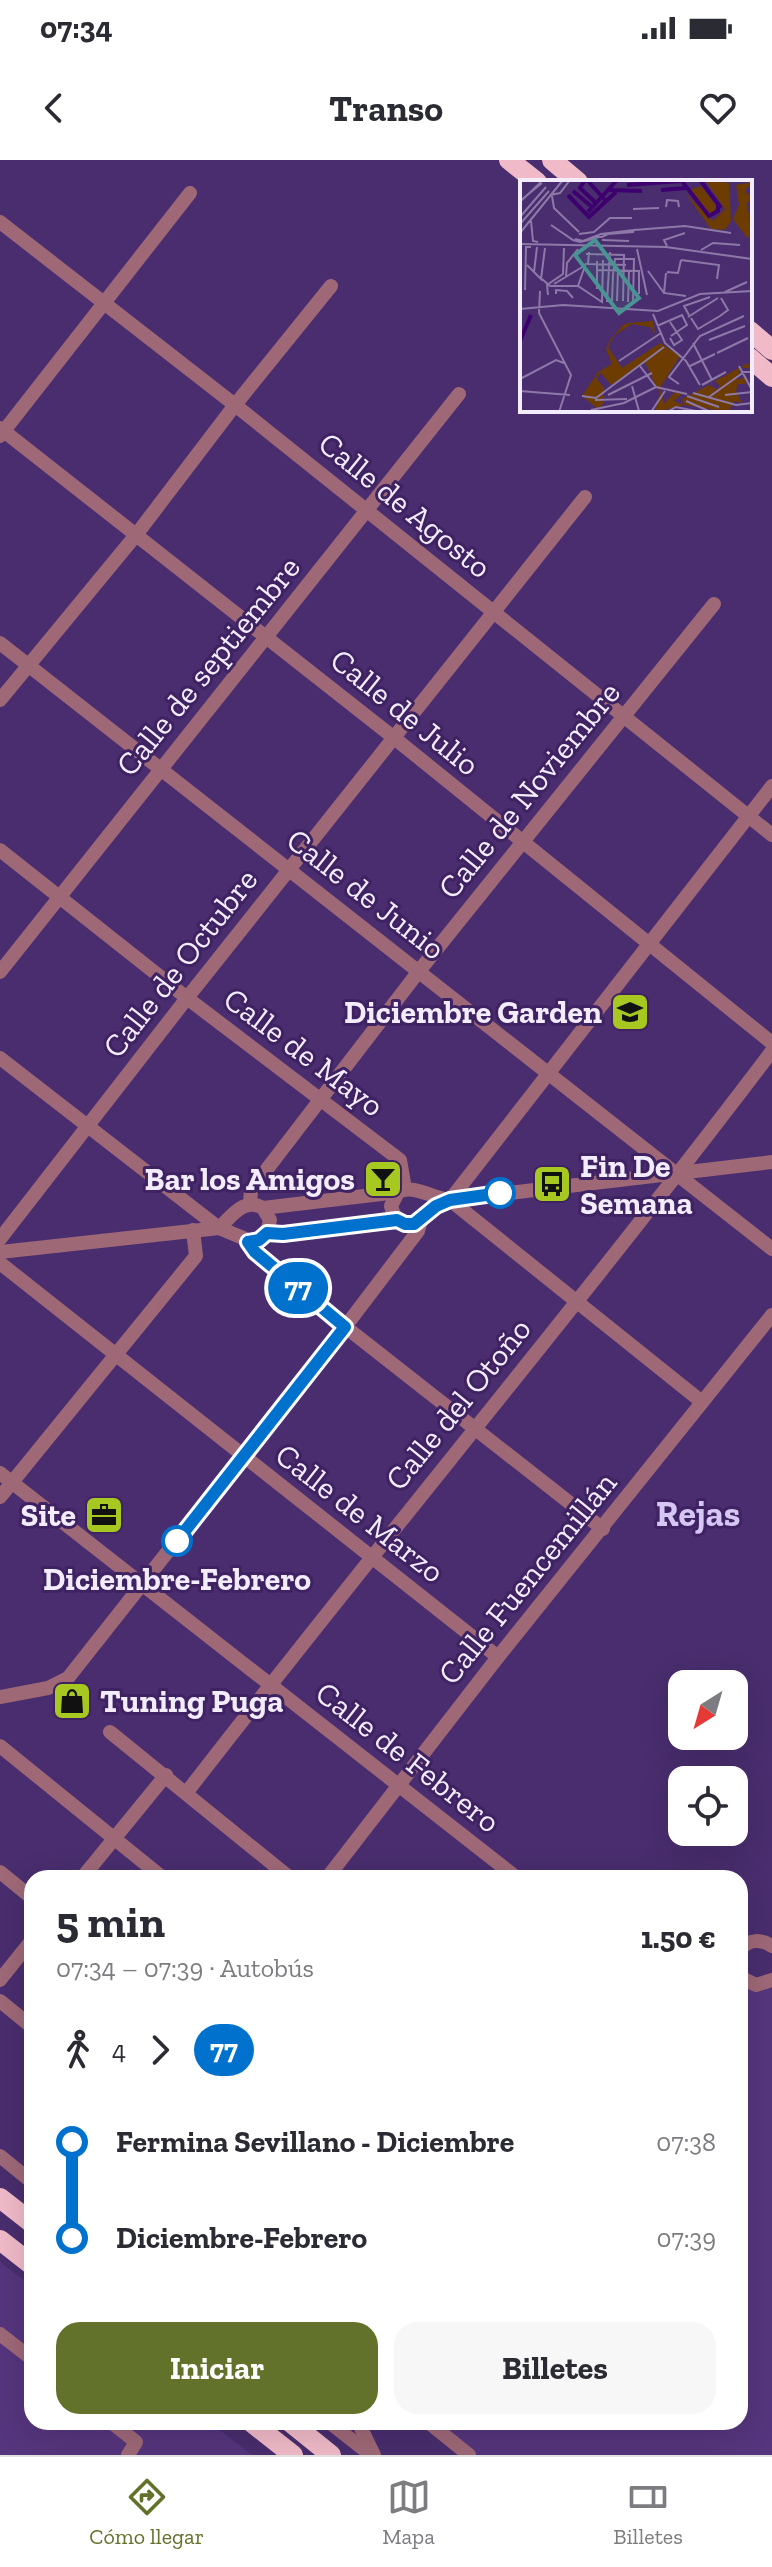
<!DOCTYPE html>
<html lang="es">
<head>
<meta charset="utf-8">
<style>
	:root { --surface:#fff; --page:#f7f7f7; --text:#2b2b33; --muted:#7c7c81; --line:#e1e1e2; --accent:#62722a }
	body { margin:0; font-family:"Zilla Slab",serif; background:var(--page); color:var(--text); height:100vh; display:flex; flex-direction:column; font-size:30px; white-space:nowrap }
	* { box-sizing:border-box; margin:0 }
	p { font-size:26px; color:var(--muted) }
	.icon { flex:none; width:44px; height:44px; fill:none; stroke:currentColor; stroke-width:2; stroke-linecap:round; stroke-linejoin:round }
	.map { position:relative; flex:1; overflow:hidden }
	.side { position:absolute; left:24px; top:1710px; width:724px; height:560px; display:flex; flex-direction:column; background:var(--surface); border-radius:24px; box-shadow:0 8px 32px #0002 }
	.side>* { flex:none }
	.badge { padding:0 16px; border-radius:26px; font-size:28px; line-height:52px }
	.needle { width:52px; rotate:217deg }
	.tools { position:absolute; left:668px; top:1510px; display:grid; gap:16px }
	.tools a { display:grid; place-items:center; width:80px; height:80px; border-radius:16px; background:var(--surface); box-shadow:0 8px 32px #0002; font-size:40px }
	.map>.badge { position:absolute; translate:-50% -50%; box-shadow:0 0 0 4px #fff }
	.legs { display:flex; align-items:center; gap:12px; height:88px; padding:0 32px; font-size:26px }
	.legs p { margin-inline-start:auto }
	.head { display:flex; align-items:center; justify-content:space-between; height:136px; padding:0 32px }
	h1 { font-size:44px; font-weight:800; line-height:60px }
	.button { display:flex; gap:16px; margin-top:auto; padding:16px 32px }
	.button a { flex:1; height:92px; border-radius:24px; background:var(--accent); color:#fff; font-size:32px; font-weight:800; line-height:92px; text-align:center }
	.button a+a { background:var(--page); color:var(--text) }
	ul { padding:0 32px; list-style:none }
	li { display:flex; align-items:center; gap:28px; height:96px; font-size:30px }
	li i { display:grid; place-items:center; width:12px; height:100%; margin:0 10px; background:currentColor }
	li i::after { content:''; width:20px; height:20px; margin:-10px; border:6px solid; border-radius:50%; background:var(--surface) }
	li p { margin-inline-start:auto }
	li:first-child i { background:linear-gradient(#0000 50%,currentColor 0) }
	li:last-child i { background:linear-gradient(currentColor 50%,#0000 0) }
	.status { display:flex; justify-content:space-between; align-items:center; height:56px; padding:0 40px; background:var(--surface); direction:ltr }
	.status svg { height:22px; fill:currentColor }
	header { display:flex; justify-content:space-between; align-items:center; height:104px; padding:0 32px; background:var(--surface); font-size:36px; font-weight:800 }
	.dock { display:flex; justify-content:space-around; align-items:center; height:112px; border-top:2px solid var(--line); background:var(--surface); font-size:22px; color:var(--muted) }
	.dock a { display:grid; justify-items:center; gap:4px }
	.dock .selected { color:var(--accent) }
	.map>svg:first-child { display:block }
	.built { fill:#55357d }
	.lines { fill:none; stroke-linecap:round; stroke-linejoin:round }
	.minor { stroke:#9e6877; stroke-width:14 }
	.highway { stroke:#f0bac8; stroke-width:20 }
	.line-1-casing { stroke:#fff; stroke-width:18 }
	.line-1 { stroke:#0072ce; stroke-width:12 }
	.stop-1-dot { fill:#fff; stroke:#0072ce; stroke-width:4 }
	.labels { text-anchor:middle; dominant-baseline:central; stroke-width:6; stroke-linejoin:round; paint-order:stroke }
	.street-label { font-size:32px; fill:#f2ecfc; stroke:#3f2262 }
	.poi-label { font-size:32px; font-weight:bold; fill:#f2ecfc; stroke:#3f2262; text-anchor:end }
	.stop-label { font-size:32px; font-weight:bold; fill:#f2ecfc; stroke:#3f2262 }
	.quarter-label { font-size:36px; font-weight:bold; fill:#d6c6f4; stroke:#3f2262 }
	.inset-river { fill:none; stroke:#3e006e; stroke-width:4 }
	.inset-road { fill:none; stroke:#8d79a7; stroke-width:2 }
	.view { fill:#489492; fill-opacity:0.15; stroke:#489492; stroke-width:4 }
	.inset-edge { fill:none; stroke:#f2ecfc; stroke-width:4 }
</style>
</head>
<body>
<div class="status"><b>07:34</b><svg viewBox="0 0 49 12"><path d="M0 12V9h3v3zM5 12V6h3v6zM10 12V3h3v9zM15 12V0h3v12zM26 1h20v11H26zM47 4h2v5h-2z"/></svg></div>
<header><svg class="icon" aria-label="back" viewBox="0 0 24 24"><path d="M15 5l-7 7 7 7"/></svg>Transo<svg class="icon" aria-label="heart" viewBox="0 0 24 24"><path d="M12 20l-8-8c-3-5 5-10 8-4 3-6 11-1 8 4z"/></svg></header>
<div class="map">
<svg width="772" height="2295" viewBox="0 0 772 2295">
	<rect width="100%" height="100%" fill="#492d6e"/>
	<g class="built">
		<path d="M 740,1817 L 772,1820 L 772,2295 L 469,2295 L 428,2262 L 740,2262 Z"/>
		<path d="M 0,2102 L 32,2126 L 32,2262 L 209,2262 L 252,2295 L 0,2295 Z"/>
	</g>
	<g class="lines">
		<g class="minor">
			<path d="M 0,62 L 235,245 L 772,675"/>
			<path d="M 0,268 L 393,577 L 772,883"/>
			<path d="M 0,276 L 190,33"/>
			<path d="M 0,483 L 772,1089"/>
			<path d="M 0,540 L 136,375 L 235,245 L 331,126"/>
			<path d="M 0,690 L 187,838 L 400,1000 L 405,1029"/>
			<path d="M 0,812 L 459,234"/>
			<path d="M 0,898 L 219,1068"/>
			<path d="M 398,1032 L 391,1046 C 395,1064 414,1070 426,1055"/>
			<path d="M 450,1040 L 702,1242"/>
			<path d="M 250,1044 L 251,1030 L 419,811 L 714,444"/>
			<path d="M 263,1048 L 398,1032 C 414,1024 432,1038 450,1040 L 772,1002"/>
			<path d="M 426,1054 L 450,1040 L 772,626"/>
			<path d="M 267,1073 L 283,1074 L 397,1060"/>
			<path d="M 0,1079 L 187,838 L 585,337"/>
			<path d="M 248,1082 L 255,1092 L 329,1154 L 603,1369"/>
			<path d="M 0,1092 L 219,1068 L 253,1082 L 267,1073 L 270,1060 L 263,1048 C 244,1037 232,1056 219,1068"/>
			<path d="M 0,1103 L 498,1497"/>
			<path d="M 0,1313 L 517,1718"/>
			<path d="M 0,1337 L 196,1096 L 193,1070"/>
			<path d="M 0,1537 L 48,1528 L 68,1518 L 345,1167 L 418,1071 L 421,1060"/>
			<path d="M 110,1572 L 290,1718"/>
			<path d="M 0,1586 L 163,1718"/>
			<path d="M 187,1632 C 379,1383 582,1142 772,891"/>
			<path d="M 0,1712 L 32,1738"/>
			<path d="M 82,1718 L 166,1615"/>
			<path d="M 327,1718 L 498,1497 L 772,1155"/>
			<path d="M 740,1789 C 749,1779 761,1779 772,1786"/>
			<path d="M 740,1817 L 756,1825 L 772,1820"/>
			<path d="M 0,1820 L 32,1780"/>
			<path d="M 0,1841 L 32,1867"/>
			<path d="M 0,1996 L 32,2022"/>
			<path d="M 0,2174 L 32,2199"/>
			<path d="M 111,2262 L 136,2282 L 128,2295"/>
			<path d="M 329,2262 L 371,2295"/>
			<path d="M 358,2262 L 374,2295"/>
			<path d="M 428,2262 L 469,2295"/>
		</g>
		<g class="highway">
			<path d="M 509,0 L 537,22"/>
			<path d="M 552,0 L 578,22"/>
			<path d="M 750,171 L 772,190"/>
			<path d="M 750,198 L 772,217"/>
			<path d="M 0,2038 L 32,2063"/>
			<path d="M 0,2080 L 32,2105"/>
			<path d="M 251,2262 L 293,2295"/>
			<path d="M 290,2262 L 331,2295"/>
		</g>
	</g>
	<g class="lines">
		<g class="line-1-casing">
			<path id="line-1" d="M 177,1381 L 345,1167 L 255,1092 L 248,1082 L 259,1080 L 267,1073 L 283,1074 L 397,1060 L 405,1064 L 414,1064 L 436,1046 L 450,1040 L 500,1033"/>
		</g>
		<use href="#line-1" class="line-1"/>
	</g>
	<defs>
		<g id="school-square" transform="scale(2)"><rect x="-9" y="-9" width="18" height="18" rx="4" fill="#a6c820" stroke="#3f2262"/><path d="M0-5L7-2L0 1L-7-2ZM-4 1L0 2.5L4 1V4Q0 6-4 4Z" fill="#111"/></g>
		<g id="bar-square" transform="scale(2)"><rect x="-9" y="-9" width="18" height="18" rx="4" fill="#a6c820" stroke="#3f2262"/><path d="M-6-5H6L.8 .8V4.5H3.5V6h-7V4.5H-.8V.8Z" fill="#111"/></g>
		<g id="bus-square" transform="scale(2)"><rect x="-9" y="-9" width="18" height="18" rx="4" fill="#a6c820" stroke="#3f2262"/><path d="M-5-6H5V4H4V6H2V4H-2V6H-4V4H-5ZM-3.5-4V0h7V-4ZM-3.5 1.2v1.5H-2V1.2ZM2 1.2v1.5H3.5V1.2Z" fill="#111"/></g>
		<g id="office-square" transform="scale(2)"><rect x="-9" y="-9" width="18" height="18" rx="4" fill="#a6c820" stroke="#3f2262"/><path d="M-6-3h4V-5.5h4V-3h4V5H-6ZM-1-4.5V-3h2v-1.5ZM-6 0V1H6V0Z" fill="#111"/></g>
		<g id="shop-square" transform="scale(2)"><rect x="-9" y="-9" width="18" height="18" rx="4" fill="#a6c820" stroke="#3f2262"/><path d="M-5-2.5h2.3a2.7 3.5 0 0 1 5.4 0H5L5.5 6h-11ZM-1.5-2.5h3a1.5 2.3 0 0 0-3 0Z" fill="#111"/></g>
	</defs>
	<g fill-rule="evenodd">
		<use href="#school-square" x="630" y="852"/>
		<use href="#bar-square" x="383" y="1019"/>
		<use href="#bus-square" x="552" y="1024"/>
		<use href="#office-square" x="104" y="1355"/>
		<use href="#shop-square" x="72" y="1541"/>
	</g>
	<g class="stop-1-dot">
		<circle cx="500" cy="1033" r="14"/>
		<circle cx="177" cy="1381" r="14"/>
	</g>
	<g class="labels">
		<g class="street-label">
			<text transform="translate(405 345) rotate(39)">Calle de Agosto</text>
			<text transform="translate(208 506) rotate(-51)">Calle de septiembre</text>
			<text transform="translate(405 552) rotate(39)">Calle de Julio</text>
			<text transform="translate(529 630) rotate(-51)">Calle de Noviembre</text>
			<text transform="translate(366 734) rotate(38)">Calle de Junio</text>
			<text transform="translate(180 803) rotate(-52)">Calle de Octubre</text>
			<text transform="translate(304 892) rotate(37)">Calle de Mayo</text>
			<text transform="translate(458 1244) rotate(-51)">Calle del Otoño</text>
			<text transform="translate(360 1353) rotate(38)">Calle de Marzo</text>
			<text transform="translate(527 1418) rotate(-51)">Calle Fuencemillán</text>
			<text transform="translate(408 1597) rotate(38)">Calle de Febrero</text>
		</g>
		<g class="poi-label">
			<text x="602" y="852">Diciembre Garden</text>
			<text x="580" y="1006" text-anchor="start">Fin De<tspan x="580" dy="37">Semana</tspan></text>
			<text x="355" y="1019">Bar los Amigos</text>
			<text x="76" y="1355">Site</text>
			<text x="100" y="1541" text-anchor="start">Tuning Puga</text>
		</g>
		<g class="stop-label">
			<text x="177" y="1419">Diciembre-Febrero</text>
		</g>
		<g class="quarter-label">
			<text x="698" y="1353">Rejas</text>
		</g>
	</g>
	<g transform="translate(520 20)">
		<rect width="232" height="232" fill="#492d6e"/>
		<path d="M 185,0 L 209,3 L 211,41 L 205,50 L 191,49 L 165,13 L 193,41 L 205,29 ZM 232,2 L 225,11 L 232,18 L 227,23 L 232,55 L 227,58 L 213,39 L 219,25 L 216,5 ZM 181,6 L 197,27 L 191,35 L 170,10 ZM 133,141 L 135,154 L 130,147 L 112,144 L 95,155 L 88,167 L 102,188 L 140,163 L 160,176 L 138,211 L 125,182 L 91,205 L 81,193 L 76,198 L 84,208 L 83,224 L 78,229 L 62,216 L 78,192 L 92,184 L 86,169 L 90,160 L 103,145 L 108,143 ZM 228,183 L 231,189 L 221,187 L 217,200 L 225,197 L 226,204 L 218,204 L 216,211 L 222,223 L 215,221 L 208,232 L 165,225 L 135,232 L 141,209 L 144,224 L 155,212 L 162,214 L 154,221 L 164,225 L 162,219 L 189,205 L 196,209 L 192,214 L 200,206 L 195,201 Z" fill="#6c3c03"/>
		<path class="inset-river" d="M 65,0 L 60,8 L 76,23M 67,0 L 86,21M 161,0 L 189,36 L 198,31 L 198,24M 180,0 L 201,28M 107,5 L 160,1M 89,10 L 122,11M 141,10 L 166,8M 53,11 L 72,27M 48,15 L 69,37 L 96,12M 68,32 L 97,0M 0,161 L 11,135"/>
		<path class="inset-road" d="M 30,15 L 40,13 L 50,0M 32,16 L 34,28 L 59,52M 2,20 L 21,2M 0,21 L 22,3M 146,27 L 147,20 L 158,21 L 159,27M 113,29 L 139,28M 0,37 L 26,7M 11,41 L 13,61 L 18,62M 0,44 L 29,11M 31,45 L 53,60 L 60,62 L 65,61 L 79,57 L 82,57 L 88,54 L 113,52 L 114,50 L 81,54 L 63,61 L 55,59M 114,50 L 165,46 L 211,53M 0,53 L 43,0M 59,54 L 74,52 L 90,38 L 112,38M 82,60 L 109,61M 0,64 L 146,67 L 232,79M 147,66 L 144,60 L 165,53M 117,69 L 127,115M 181,70 L 193,63 L 220,65M 69,72 L 68,84 L 106,85M 66,74 L 104,75 L 103,121M 161,80 L 199,85 L 197,99M 7,85 L 21,99 L 25,68M 77,90 L 119,91 L 119,114M 128,91 L 144,113M 14,92 L 17,67M 147,92 L 158,93 L 161,80M 146,93 L 144,113 L 166,116M 93,95 L 95,79 L 114,79 L 113,121M 46,97 L 47,83 L 58,69M 22,99 L 30,106 L 58,106 L 82,122 L 83,80M 34,104 L 64,86M 58,106 L 66,83M 77,109 L 77,81M 5,110 L 6,67 L 11,67M 20,111 L 19,133 L 51,195 L 39,232M 205,112 L 227,102M 36,114 L 36,110 L 47,111 L 53,118M 28,115 L 27,105 L 43,94 L 44,68M 92,121 L 93,95M 97,121 L 98,90M 87,122 L 90,72M 108,122 L 109,91M 0,129 L 43,125 L 138,131 L 180,114 L 232,111M 133,134 L 145,163 L 166,181 L 180,205M 169,135 L 164,126 L 190,117M 168,137 L 198,118M 171,138 L 178,149 L 200,136 L 208,130 L 201,118M 137,146 L 162,135 L 167,145 L 151,156M 150,158 L 154,165 L 162,160 L 150,142M 189,160 L 225,146M 173,163 L 192,200M 197,173 L 228,158M 99,181 L 141,153M 120,186 L 136,207 L 167,214M 170,186 L 195,174M 219,186 L 232,210M 0,199 L 36,180 L 44,183M 159,204 L 149,197 L 180,156 L 224,136M 182,205 L 206,192M 112,206 L 119,231M 0,211 L 50,215M 173,213 L 216,225 L 232,223M 88,215 L 132,193M 205,215 L 232,212M 62,216 L 76,218 L 144,167M 167,216 L 199,227M 189,217 L 224,192 L 232,192M 75,220 L 107,219M 166,221 L 191,232M 71,230 L 104,223 L 136,207M 131,232 L 145,211M 147,232 L 156,227 L 181,232"/>
		<path class="view" d="M 75,60 L 119,118 L 99,133 L 55,75 Z"/>
		<rect width="232" height="232" class="inset-edge"/>
	</g>
</svg>
<div class="tools">
<a><svg class="needle" viewBox="-14 -14 28 28"><path d="M0-13l5 13h-10z" fill="#e53935"/><path d="M0 13l5-13h-10z" fill="#7c7c81"/></svg></a>
<a><svg class="icon" aria-label="locate" viewBox="0 0 24 24"><circle cx="12" cy="12" r="6"/><path d="M12 2v4M12 18v4M2 12h4M18 12h4"/></svg></a>
</div>
<b class="badge" style="left:298px;top:1128px;background:#0072ce;color:#fff">77</b>
<section class="side">
<div class="head"><div><h1>5 min</h1><p>07:34 – 07:39 · Autobús</p></div><b>1.50 €</b></div>
<div class="legs"><svg class="icon" aria-label="walk" viewBox="0 0 24 24"><circle cx="13" cy="4" r="2"/><path d="M13 8l-2 6 4 7M11 14l-3 7M7 12l3-4h3l4 4"/></svg>4<svg class="icon" aria-label="forward" viewBox="0 0 24 24"><path d="M9 5l7 7-7 7"/></svg><b class="badge" style="background:#0072ce;color:#fff">77</b></div>
<ul>
<li><i style="color:#0072ce"></i><b>Fermina Sevillano - Diciembre</b><p>07:38</p></li>
<li><i style="color:#0072ce"></i><b>Diciembre-Febrero</b><p>07:39</p></li>
</ul>
<div class="button"><a>Iniciar</a><a>Billetes</a></div>
</section>
</div>
<nav class="dock">
<a class="selected"><svg class="icon" aria-label="directions" viewBox="0 0 24 24"><path d="M12 3l9 9-9 9-9-9zM9 14v-3h6M13 9l2 2-2 2"/></svg>Cómo llegar</a>
<a><svg class="icon" aria-label="map" viewBox="0 0 24 24"><path d="M3 6l6-2 6 2 6-2v14l-6 2-6-2-6 2zM9 4v14M15 6v14"/></svg>Mapa</a>
<a><svg class="icon" aria-label="tickets" viewBox="0 0 24 24"><path d="M3 7h18v10H3zM15 7v10"/></svg>Billetes</a>
</nav>
</body>
</html>
